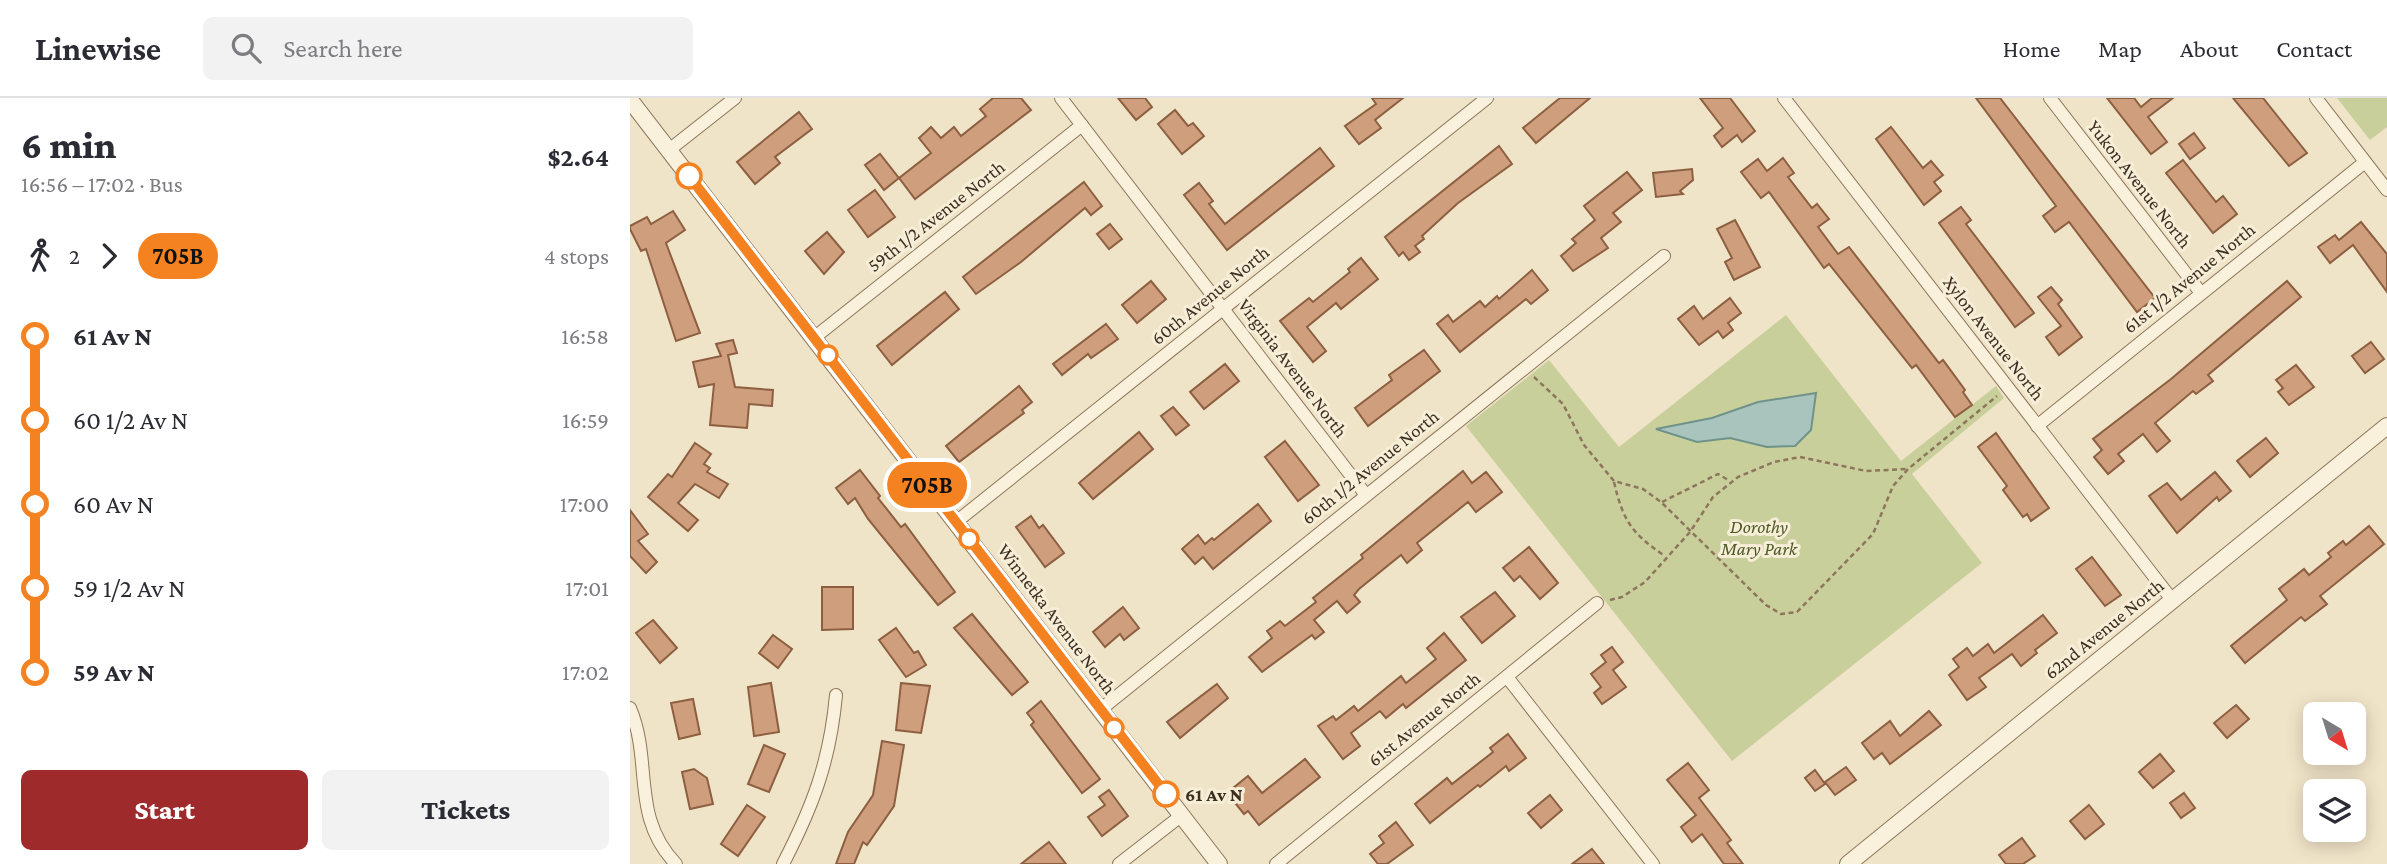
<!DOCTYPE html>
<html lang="en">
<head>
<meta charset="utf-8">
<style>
	:root { --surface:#fff; --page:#f2f2f3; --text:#2b2b33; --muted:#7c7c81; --line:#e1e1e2; --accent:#9e2a2b }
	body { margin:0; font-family:"Crimson Pro",serif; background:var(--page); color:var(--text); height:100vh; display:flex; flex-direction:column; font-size:26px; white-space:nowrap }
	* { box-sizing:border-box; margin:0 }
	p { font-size:23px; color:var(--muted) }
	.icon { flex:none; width:38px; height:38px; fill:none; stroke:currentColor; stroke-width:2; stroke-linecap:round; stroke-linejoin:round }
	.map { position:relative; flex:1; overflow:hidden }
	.drawer { display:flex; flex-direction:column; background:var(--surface); width:630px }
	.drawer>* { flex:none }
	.badge { padding:0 14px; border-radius:23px; font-size:24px; line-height:46px }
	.needle { width:46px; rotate:142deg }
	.tools { position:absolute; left:1673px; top:604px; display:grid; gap:14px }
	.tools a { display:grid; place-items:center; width:63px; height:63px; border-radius:10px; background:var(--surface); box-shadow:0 4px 18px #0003; font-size:35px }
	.map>.badge { position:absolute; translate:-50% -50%; box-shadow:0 0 0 4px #fff }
	.legs { display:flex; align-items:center; gap:10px; height:77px; padding:0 21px; font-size:23px }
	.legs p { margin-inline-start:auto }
	.headline { display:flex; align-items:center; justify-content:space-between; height:119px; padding:0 21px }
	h1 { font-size:38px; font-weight:800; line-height:52px }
	.cta { display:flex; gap:14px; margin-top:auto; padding:14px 21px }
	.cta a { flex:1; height:80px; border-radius:10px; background:var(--accent); color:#fff; font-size:28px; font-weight:800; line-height:80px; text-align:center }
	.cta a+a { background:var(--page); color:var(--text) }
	ul { padding:0 21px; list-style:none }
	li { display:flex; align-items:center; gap:24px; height:84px; font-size:26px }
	li i { display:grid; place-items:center; width:10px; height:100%; margin:0 9px; background:currentColor }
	li i::after { content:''; width:18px; height:18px; margin:-9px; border:5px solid; border-radius:50%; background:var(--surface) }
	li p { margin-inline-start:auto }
	li:first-child i { background:linear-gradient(#0000 50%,currentColor 0) }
	li:last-child i { background:linear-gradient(currentColor 50%,#0000 0) }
	header { display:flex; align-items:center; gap:42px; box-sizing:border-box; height:98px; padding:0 35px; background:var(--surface); border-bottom:2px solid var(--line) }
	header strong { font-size:33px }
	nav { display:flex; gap:38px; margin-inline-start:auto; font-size:24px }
	.search { width:490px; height:63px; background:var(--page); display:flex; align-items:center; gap:18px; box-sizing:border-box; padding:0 24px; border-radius:10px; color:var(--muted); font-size:26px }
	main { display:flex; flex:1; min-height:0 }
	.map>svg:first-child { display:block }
	.green { fill:#c9cf9b }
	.water { fill:#a9c4bc; stroke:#6f938a; stroke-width:2 }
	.building { fill:#cf9f7d; stroke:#8d5f41; stroke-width:2 }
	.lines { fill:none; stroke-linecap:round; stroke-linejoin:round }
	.minor-casing { stroke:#8d765c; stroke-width:14 }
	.tertiary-casing { stroke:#8d765c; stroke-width:18 }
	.path { stroke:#8d765c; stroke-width:2.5; stroke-dasharray:5 3.5; stroke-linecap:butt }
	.minor { stroke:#faf1dc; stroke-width:12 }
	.tertiary { stroke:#faf1dc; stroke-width:16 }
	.line-1-casing { stroke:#fff; stroke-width:16 }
	.line-1 { stroke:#f58220; stroke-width:10 }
	.stop-1-dot { fill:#fff; stroke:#f58220; stroke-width:3.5 }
	.labels { text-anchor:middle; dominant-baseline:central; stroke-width:6; stroke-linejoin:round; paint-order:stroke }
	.street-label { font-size:19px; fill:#3d2e20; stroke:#f7eed8 }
	.park-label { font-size:19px; font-style:italic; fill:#4d5a26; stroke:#f7eed8 }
	.stop-label { font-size:19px; font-weight:bold; fill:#3d2e20; stroke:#f7eed8; text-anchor:start }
</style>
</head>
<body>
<header>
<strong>Linewise</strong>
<div class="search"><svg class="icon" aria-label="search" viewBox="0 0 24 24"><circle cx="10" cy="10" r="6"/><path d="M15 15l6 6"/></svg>Search here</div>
<nav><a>Home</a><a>Map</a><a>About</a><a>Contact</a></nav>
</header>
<main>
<section class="drawer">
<div class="headline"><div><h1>6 min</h1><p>16:56 – 17:02 · Bus</p></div><b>$2.64</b></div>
<div class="legs"><svg class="icon" aria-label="walk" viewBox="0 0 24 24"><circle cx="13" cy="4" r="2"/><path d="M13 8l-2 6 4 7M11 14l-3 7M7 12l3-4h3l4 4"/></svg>2<svg class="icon" aria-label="forward" viewBox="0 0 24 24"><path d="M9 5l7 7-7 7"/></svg><b class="badge" style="background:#f58220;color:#111">705B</b><p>4 stops</p></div>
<ul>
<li><i style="color:#f58220"></i><b>61 Av N</b><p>16:58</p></li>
<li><i style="color:#f58220"></i><span>60 1/2 Av N</span><p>16:59</p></li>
<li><i style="color:#f58220"></i><span>60 Av N</span><p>17:00</p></li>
<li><i style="color:#f58220"></i><span>59 1/2 Av N</span><p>17:01</p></li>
<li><i style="color:#f58220"></i><b>59 Av N</b><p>17:02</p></li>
</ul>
<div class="cta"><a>Start</a><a>Tickets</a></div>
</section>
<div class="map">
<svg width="1757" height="766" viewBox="0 0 1757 766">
	<rect width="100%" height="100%" fill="#f0e4c8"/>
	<g class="green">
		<path d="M 1707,0 L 1757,0 L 1757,29 L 1740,42 Z"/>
		<path d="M 1156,217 L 1271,363 L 1366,288 L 1374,300 L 1282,376 L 1352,465 L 1102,663 L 836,328 L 919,262 L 989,349 Z"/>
	</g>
	<path class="water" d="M 1186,295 L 1181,332 L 1165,348 L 1137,349 L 1100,340 L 1067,344 L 1026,331 L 1082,320 L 1128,304 Z"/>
	<g class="building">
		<path d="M 363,0 L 391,0 L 401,12 L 285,101 L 269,80 L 254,92 L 235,67 L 250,56 L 269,80 L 301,55 L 289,40 L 301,29 L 311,40 L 324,29 L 331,38 L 356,18 L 350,11 Z"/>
		<path d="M 488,0 L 515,0 L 522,9 L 506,22 Z"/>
		<path d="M 742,0 L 773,0 L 745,22 L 751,30 L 729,46 L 715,28 L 746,6 Z"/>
		<path d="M 930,0 L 960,0 L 906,45 L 893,30 Z"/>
		<path d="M 1070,0 L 1100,0 L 1125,33 L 1112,44 L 1107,37 L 1092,49 L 1084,38 L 1093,30 Z"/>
		<path d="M 1346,0 L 1370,0 L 1525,200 L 1507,214 L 1439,124 L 1425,134 L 1413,118 L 1426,108 Z"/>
		<path d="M 1477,0 L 1504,0 L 1511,9 L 1522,0 L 1543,0 L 1518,19 L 1537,44 L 1521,56 Z"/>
		<path d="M 1603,0 L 1633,0 L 1677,55 L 1659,68 Z"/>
		<path d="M 545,12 L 558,28 L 563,25 L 574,38 L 552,56 L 528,26 Z"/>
		<path d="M 169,14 L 182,31 L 145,59 L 150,65 L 125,86 L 107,64 Z"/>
		<path d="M 1261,29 L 1293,70 L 1301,63 L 1313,77 L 1304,84 L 1311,93 L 1294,107 L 1246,41 Z"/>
		<path d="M 1564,35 L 1575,50 L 1560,61 L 1549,46 Z"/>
		<path d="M 869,48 L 882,66 L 828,105 L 792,138 L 794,141 L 785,148 L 790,154 L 779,162 L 773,154 L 769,158 L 755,139 Z"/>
		<path d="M 690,50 L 704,68 L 597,152 L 554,97 L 569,85 L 583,103 L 579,106 L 595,126 Z"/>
		<path d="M 1153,60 L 1164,75 L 1158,79 L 1182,110 L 1187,106 L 1199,121 L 1188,129 L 1208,156 L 1219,149 L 1309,265 L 1313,262 L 1335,292 L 1333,294 L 1342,307 L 1325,319 L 1286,267 L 1282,270 L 1199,166 L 1194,170 L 1139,94 L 1131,100 L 1111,74 L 1128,61 L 1137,73 Z"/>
		<path d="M 1553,62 L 1586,104 L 1593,98 L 1607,116 L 1583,135 L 1536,75 Z"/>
		<path d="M 1062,71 L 1063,82 L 1050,93 L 1053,96 L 1026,99 L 1023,75 Z"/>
		<path d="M 997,74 L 1012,92 L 983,115 L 991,124 L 971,140 L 978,150 L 943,173 L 931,158 L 946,145 L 942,141 L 965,122 L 954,108 Z"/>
		<path d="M 454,84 L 472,108 L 461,117 L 455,110 L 391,164 L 346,196 L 333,179 Z"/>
		<path d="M 245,92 L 265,119 L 238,139 L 218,112 Z"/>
		<path d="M 1331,109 L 1341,122 L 1336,126 L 1404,215 L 1385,229 L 1309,125 Z"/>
		<path d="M 43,113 L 55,132 L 36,145 L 70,235 L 46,243 L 16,151 L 11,153 L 0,131 L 0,128 L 17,119 L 21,126 Z"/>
		<path d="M 1105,122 L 1130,169 L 1104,182 L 1095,164 L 1102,160 L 1087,131 Z"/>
		<path d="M 1731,124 L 1757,156 L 1757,194 L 1723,147 L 1700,165 L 1688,149 L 1705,137 L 1709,142 Z"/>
		<path d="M 480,126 L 492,141 L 479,151 L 467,136 Z"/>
		<path d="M 197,134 L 214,154 L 194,176 L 175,153 Z"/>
		<path d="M 731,160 L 748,181 L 711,211 L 706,205 L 677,229 L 696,253 L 683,264 L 650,223 L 679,200 L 683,204 L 720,174 L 718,171 Z"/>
		<path d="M 902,172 L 918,192 L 901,206 L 896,201 L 830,254 L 807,226 L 818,217 L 823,224 L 850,203 L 855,209 L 867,198 L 869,201 Z"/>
		<path d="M 521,183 L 536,201 L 507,225 L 492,207 Z"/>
		<path d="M 1657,183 L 1671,199 L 1578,277 L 1583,283 L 1566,296 L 1563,293 L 1525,325 L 1540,343 L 1527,354 L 1513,336 L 1488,356 L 1494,363 L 1478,376 L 1464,359 L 1472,352 L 1463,341 L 1541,281 Z"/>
		<path d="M 1421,189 L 1432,202 L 1428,206 L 1452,239 L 1429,257 L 1416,239 L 1431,228 L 1408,199 Z"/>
		<path d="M 315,194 L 329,211 L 262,267 L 247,248 Z"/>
		<path d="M 1100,200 L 1111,215 L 1098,225 L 1103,232 L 1093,240 L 1088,233 L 1069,247 L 1048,221 L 1064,208 L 1073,221 Z"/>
		<path d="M 476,226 L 488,241 L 461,260 L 458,256 L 432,277 L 423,266 Z"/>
		<path d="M 103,242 L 107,255 L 98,257 L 105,289 L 143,292 L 142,308 L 119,306 L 117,330 L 80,327 L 84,286 L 69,289 L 63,264 L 91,258 L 86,246 Z"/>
		<path d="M 1741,244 L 1754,261 L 1735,275 L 1722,258 Z"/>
		<path d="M 794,252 L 810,273 L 738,328 L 725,310 L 762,282 L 759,277 Z"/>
		<path d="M 595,266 L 609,283 L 574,311 L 560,294 Z"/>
		<path d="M 1666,267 L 1684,289 L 1659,307 L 1648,294 L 1653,290 L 1646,282 Z"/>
		<path d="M 389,288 L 402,304 L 392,312 L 394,315 L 329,364 L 316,348 Z"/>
		<path d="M 543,309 L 559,327 L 546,337 L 531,318 Z"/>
		<path d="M 509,334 L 523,351 L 463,401 L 449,385 Z"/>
		<path d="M 1366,335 L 1419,410 L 1401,423 L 1397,416 L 1393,419 L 1373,392 L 1377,388 L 1348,349 Z"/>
		<path d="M 1636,340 L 1648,355 L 1620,379 L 1607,363 Z"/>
		<path d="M 655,343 L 689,387 L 668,403 L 635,359 Z"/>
		<path d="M 65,345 L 81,356 L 74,366 L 80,370 L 77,374 L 98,386 L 89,400 L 65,386 L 48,405 L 68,422 L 58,433 L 18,399 L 38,376 L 42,379 Z"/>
		<path d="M 230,372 L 250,398 L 248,400 L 271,429 L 275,426 L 325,494 L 308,507 L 238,421 L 225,400 L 218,406 L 206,390 Z"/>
		<path d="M 833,373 L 842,385 L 856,374 L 872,394 L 846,414 L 838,404 L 787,445 L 792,452 L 777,465 L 771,457 L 729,491 L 724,497 L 730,504 L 717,515 L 707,503 L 684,522 L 694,534 L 685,541 L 682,537 L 632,574 L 619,559 L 642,540 L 637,533 L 650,523 L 655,528 L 686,504 L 683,500 L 733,460 L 731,457 Z"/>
		<path d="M 1585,374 L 1601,393 L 1589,403 L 1587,399 L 1547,435 L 1519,398 L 1537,385 L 1551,402 Z"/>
		<path d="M 628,406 L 641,423 L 583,471 L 573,459 L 565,466 L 552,451 L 568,437 L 575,446 L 582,440 L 584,442 Z"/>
		<path d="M 0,412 L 18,436 L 8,443 L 27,464 L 16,475 L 0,458 Z"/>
		<path d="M 401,418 L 409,430 L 413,427 L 434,455 L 415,469 L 386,429 Z"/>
		<path d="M 1739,428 L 1754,446 L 1690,498 L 1697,506 L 1675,523 L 1671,519 L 1615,565 L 1601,548 L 1657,502 L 1649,491 L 1674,471 L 1679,477 L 1701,459 L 1698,455 L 1713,443 L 1716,447 Z"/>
		<path d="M 899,449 L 928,485 L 910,501 L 890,478 L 884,483 L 873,470 Z"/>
		<path d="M 1462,459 L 1491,497 L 1475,508 L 1446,471 Z"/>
		<path d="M 192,489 L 223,489 L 223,531 L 192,532 Z"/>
		<path d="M 865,494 L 885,518 L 852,545 L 831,519 Z"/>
		<path d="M 493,509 L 509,530 L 494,542 L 490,536 L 475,549 L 463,534 Z"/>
		<path d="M 342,516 L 398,584 L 382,597 L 324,530 Z"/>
		<path d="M 1413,517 L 1427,535 L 1405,552 L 1407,555 L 1391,568 L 1382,556 L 1349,580 L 1356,589 L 1337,602 L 1319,577 L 1329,569 L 1323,561 L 1337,550 L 1343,558 L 1358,546 L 1364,555 Z"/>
		<path d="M 23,522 L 47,550 L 30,565 L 6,535 Z"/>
		<path d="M 266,530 L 284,555 L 288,553 L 296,567 L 276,579 L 249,542 Z"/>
		<path d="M 814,535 L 836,562 L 776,610 L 773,606 L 756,620 L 750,613 L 721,635 L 730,648 L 713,661 L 688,628 L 703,618 L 706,622 L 724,608 L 728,613 L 771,578 L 776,585 L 806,561 L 797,550 Z"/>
		<path d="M 143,537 L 162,551 L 148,570 L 129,555 Z"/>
		<path d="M 982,549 L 993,564 L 983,572 L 996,589 L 972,606 L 964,595 L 971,589 L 961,576 L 976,564 L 971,557 Z"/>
		<path d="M 141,585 L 149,634 L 124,638 L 118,589 Z"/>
		<path d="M 271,585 L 300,588 L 291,635 L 266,632 Z"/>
		<path d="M 587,586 L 598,600 L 550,640 L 537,624 Z"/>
		<path d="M 63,601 L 70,636 L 49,641 L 41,605 Z"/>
		<path d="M 411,603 L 470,681 L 452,695 L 401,627 L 404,624 L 397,615 Z"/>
		<path d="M 1606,607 L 1619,621 L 1597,640 L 1584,625 Z"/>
		<path d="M 1299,613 L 1311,627 L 1260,666 L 1252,655 L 1244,661 L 1232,645 L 1260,623 L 1270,638 Z"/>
		<path d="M 878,636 L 896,660 L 879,673 L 876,668 L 850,689 L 848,687 L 800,725 L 785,706 L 817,680 L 822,686 L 863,654 L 860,650 Z"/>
		<path d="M 252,643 L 274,647 L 264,708 L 237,747 L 233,744 L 224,766 L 206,766 L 218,734 L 243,697 Z"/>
		<path d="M 134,647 L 155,656 L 139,694 L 118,686 Z"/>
		<path d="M 1530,656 L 1544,673 L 1523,690 L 1509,674 Z"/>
		<path d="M 675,661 L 690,679 L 629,727 L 618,713 L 614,716 L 597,695 L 618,678 L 632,695 Z"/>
		<path d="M 1058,665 L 1079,692 L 1069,700 L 1101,742 L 1097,745 L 1113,766 L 1094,766 L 1072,736 L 1062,744 L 1051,729 L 1066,717 L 1037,682 Z"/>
		<path d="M 1216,669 L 1226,682 L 1205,697 L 1195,684 Z"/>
		<path d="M 64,671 L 77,680 L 83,706 L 60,711 L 52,674 Z"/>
		<path d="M 1185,672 L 1195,686 L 1185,693 L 1175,680 Z"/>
		<path d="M 479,692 L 498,718 L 472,738 L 458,719 L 475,707 L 469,699 Z"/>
		<path d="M 1554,695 L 1565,710 L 1551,720 L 1540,705 Z"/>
		<path d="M 920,697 L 932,712 L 911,730 L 898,715 Z"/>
		<path d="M 117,707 L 135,719 L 108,758 L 91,746 Z"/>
		<path d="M 1459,707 L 1474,726 L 1455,741 L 1440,723 Z"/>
		<path d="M 766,724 L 783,747 L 757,766 L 748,766 L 740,756 L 754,745 L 749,738 Z"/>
		<path d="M 1392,740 L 1405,758 L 1393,766 L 1376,766 L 1369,757 Z"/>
		<path d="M 419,744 L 436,766 L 391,766 Z"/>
		<path d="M 962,751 L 974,766 L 942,766 Z"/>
	</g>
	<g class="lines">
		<g class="minor-casing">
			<g id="minor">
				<path d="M 431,0 L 736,397"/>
				<path d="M 1154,0 L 1543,503"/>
				<path d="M 1420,0 L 1571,195"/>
				<path d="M 1686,0 L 1757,92"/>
				<path d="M 39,52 L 105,0"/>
				<path d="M 185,239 L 452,27"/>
				<path d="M 1407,328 L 1735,64"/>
				<path d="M 326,424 L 857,0"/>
				<path d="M 877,579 L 1023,766"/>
				<path d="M 0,610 C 23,664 0,718 46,766"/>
				<path d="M 470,612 L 1034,158"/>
				<path d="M 153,766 C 183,708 200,663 206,597"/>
				<path d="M 489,766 L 552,717"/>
				<path d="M 646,766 L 967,505"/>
			</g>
		</g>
		<g class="tertiary-casing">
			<g id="tertiary">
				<path d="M 0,2 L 589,766"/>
				<path d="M 1218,766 L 1757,328"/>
			</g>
		</g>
		<g class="path">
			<path d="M 904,279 L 933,306 L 954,347 L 984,383 L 1013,391 L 1031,404 L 1136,507 L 1151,516 L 1167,514 L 1243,436 L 1263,388 L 1278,371 L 1367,298"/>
			<path d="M 984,384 C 993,423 1002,436 1035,458"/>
			<path d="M 1032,404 L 1088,376 L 1100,383"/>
			<path d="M 980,502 L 992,499 L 1015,484 L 1060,434 L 1083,399 L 1108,379 L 1144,364 L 1170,359 L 1236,373 L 1278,371"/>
		</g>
		<use href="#minor" class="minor"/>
		<use href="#tertiary" class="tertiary"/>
	</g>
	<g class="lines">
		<g class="line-1-casing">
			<path id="line-1" d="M 59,78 L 536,696"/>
		</g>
		<use href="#line-1" class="line-1"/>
	</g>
	<g class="stop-1-dot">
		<circle cx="59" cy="78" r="12"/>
		<circle cx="198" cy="257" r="9"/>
		<circle cx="339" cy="441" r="9"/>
		<circle cx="484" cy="630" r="9"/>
		<circle cx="536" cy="696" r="12"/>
	</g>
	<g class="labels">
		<g class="street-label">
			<text transform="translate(1510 86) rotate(52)">Yukon Avenue North</text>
			<text transform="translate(306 118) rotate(-38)">59th 1/2 Avenue North</text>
			<text transform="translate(1559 180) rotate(-39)">61st 1/2 Avenue North</text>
			<text transform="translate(580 197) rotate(-39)">60th Avenue North</text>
			<text transform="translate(1364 240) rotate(52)">Xylon Avenue North</text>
			<text transform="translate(663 270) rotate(53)">Virginia Avenue North</text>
			<text transform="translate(740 369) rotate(-39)">60th 1/2 Avenue North</text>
			<text transform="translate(427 521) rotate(53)">Winnetka Avenue North</text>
			<text transform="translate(1474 531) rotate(-39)">62nd Avenue North</text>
			<text transform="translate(794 621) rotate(-39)">61st Avenue North</text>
		</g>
		<g class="park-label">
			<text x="1129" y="428">Dorothy<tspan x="1129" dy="22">Mary Park</tspan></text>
		</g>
		<g class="stop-label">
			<text x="555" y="696">61 Av N</text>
		</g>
	</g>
</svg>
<div class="tools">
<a><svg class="needle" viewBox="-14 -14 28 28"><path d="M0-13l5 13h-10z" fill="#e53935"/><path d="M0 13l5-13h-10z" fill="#7c7c81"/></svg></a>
<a><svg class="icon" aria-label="layers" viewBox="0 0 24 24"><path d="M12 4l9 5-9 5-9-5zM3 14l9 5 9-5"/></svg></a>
</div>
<b class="badge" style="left:297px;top:387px;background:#f58220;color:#111">705B</b>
</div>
</main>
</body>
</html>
